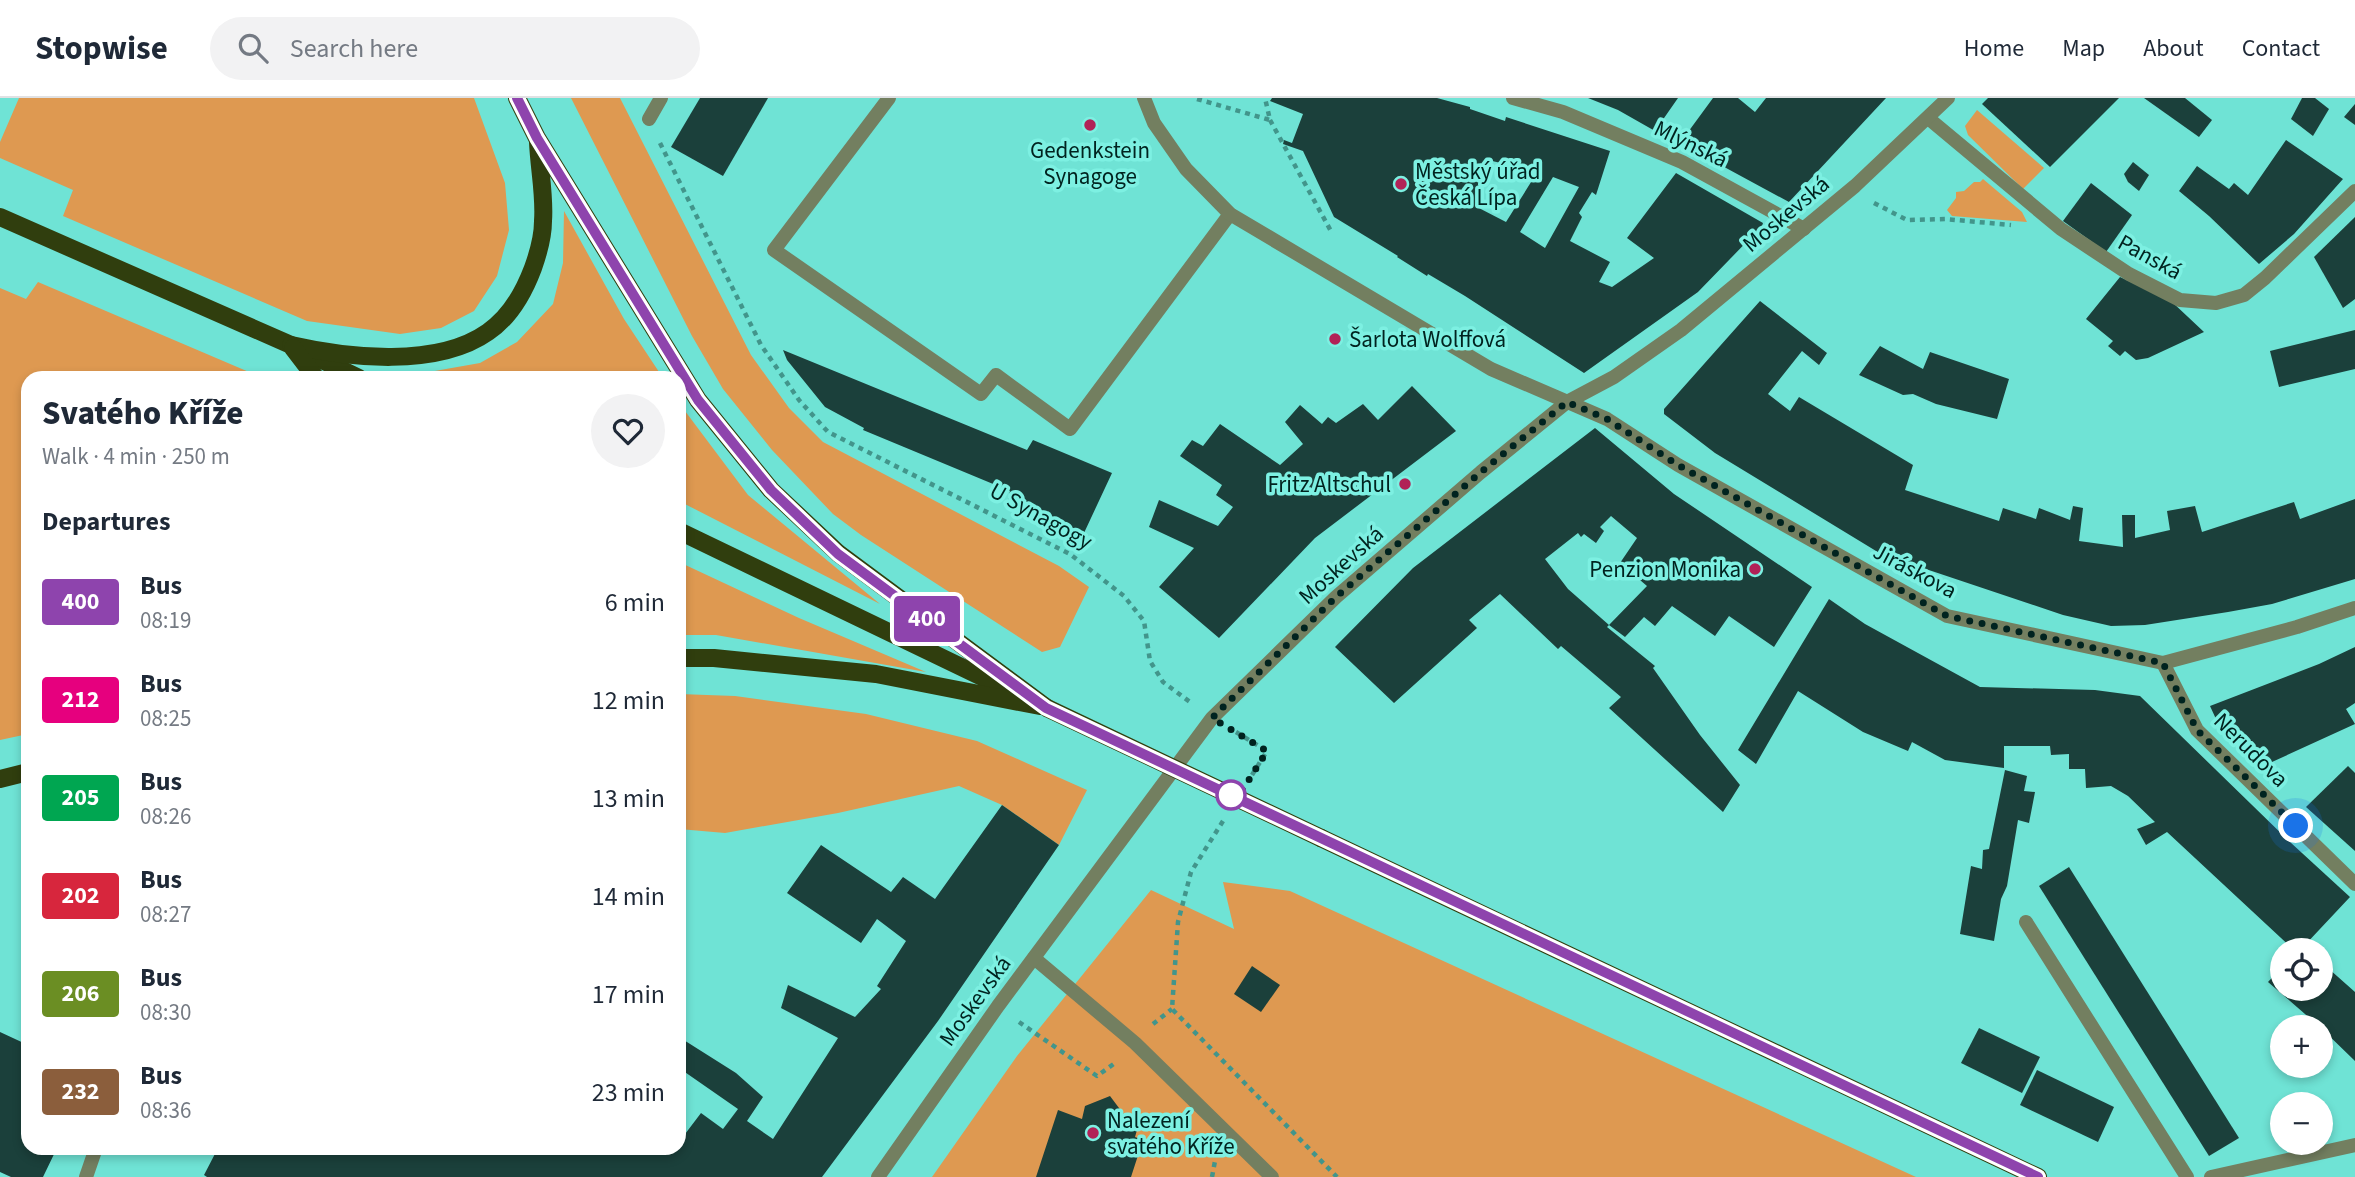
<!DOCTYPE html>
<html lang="en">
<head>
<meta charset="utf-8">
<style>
	:root { --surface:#fff; --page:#f2f2f3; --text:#1f2937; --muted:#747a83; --line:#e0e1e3 }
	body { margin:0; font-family:"Source Sans 3",sans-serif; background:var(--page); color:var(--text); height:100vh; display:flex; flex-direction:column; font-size:26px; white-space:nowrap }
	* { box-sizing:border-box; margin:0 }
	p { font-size:23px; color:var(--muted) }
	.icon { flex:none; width:38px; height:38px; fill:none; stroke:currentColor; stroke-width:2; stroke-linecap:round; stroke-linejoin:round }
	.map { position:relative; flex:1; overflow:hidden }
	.details { position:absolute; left:21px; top:273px; width:665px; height:784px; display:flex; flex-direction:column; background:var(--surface); border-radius:21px; box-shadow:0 4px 10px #0003 }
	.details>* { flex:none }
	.badge { padding:0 14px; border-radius:5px; font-size:24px; line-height:46px }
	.fabs { position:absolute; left:2270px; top:840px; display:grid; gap:14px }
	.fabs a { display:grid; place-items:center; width:63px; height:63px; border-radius:50%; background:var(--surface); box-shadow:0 4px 10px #0003; font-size:35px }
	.you { position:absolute; width:35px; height:35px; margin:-18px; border:5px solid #fff; border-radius:50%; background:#1a73e8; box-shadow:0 0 0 10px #1a73e833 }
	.map>.badge { position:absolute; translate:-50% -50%; box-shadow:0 0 0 4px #fff }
	h2 { padding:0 21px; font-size:26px; line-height:63px }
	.round { display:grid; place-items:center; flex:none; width:74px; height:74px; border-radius:37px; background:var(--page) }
	.summary { display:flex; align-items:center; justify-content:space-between; height:119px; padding:0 21px }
	h1 { font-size:33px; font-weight:800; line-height:52px }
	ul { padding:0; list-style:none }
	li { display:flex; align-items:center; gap:21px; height:98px; padding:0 21px }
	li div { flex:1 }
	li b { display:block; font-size:26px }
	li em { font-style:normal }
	li .badge { min-width:77px; font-weight:700; text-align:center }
	header { display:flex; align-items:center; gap:42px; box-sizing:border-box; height:98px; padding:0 35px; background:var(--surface); border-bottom:2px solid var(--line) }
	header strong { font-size:33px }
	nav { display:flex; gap:38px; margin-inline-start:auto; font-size:24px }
	.search { width:490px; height:63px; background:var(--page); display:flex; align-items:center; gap:18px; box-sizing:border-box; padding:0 24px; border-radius:38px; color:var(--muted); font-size:26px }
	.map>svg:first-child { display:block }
	.green { fill:#de9951 }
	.building { fill:#1b403b; fill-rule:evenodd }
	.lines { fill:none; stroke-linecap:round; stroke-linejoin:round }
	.path { stroke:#42958b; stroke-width:4.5; stroke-dasharray:5 5; stroke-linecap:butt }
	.service { stroke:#737f60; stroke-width:14 }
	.minor { stroke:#737f60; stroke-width:14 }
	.primary { stroke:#303e0e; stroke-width:18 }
	.primary-bridge { stroke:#303e0e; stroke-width:18 }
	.line-casing { stroke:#fff; stroke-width:16 }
	.line { stroke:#8e44ad; stroke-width:10 }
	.walk { stroke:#00231f; stroke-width:7; stroke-dasharray:0 12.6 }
	.poi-dot { fill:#b12257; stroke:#7df0e2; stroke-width:2.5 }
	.stop-dot { fill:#fff; stroke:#8e44ad; stroke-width:3.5 }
	.labels { text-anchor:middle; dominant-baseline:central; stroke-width:7; stroke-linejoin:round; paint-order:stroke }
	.street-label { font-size:23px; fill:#00231f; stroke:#7df0e2 }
	.poi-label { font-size:23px; fill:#00231f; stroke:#7df0e2; text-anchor:start }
</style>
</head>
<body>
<header>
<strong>Stopwise</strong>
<div class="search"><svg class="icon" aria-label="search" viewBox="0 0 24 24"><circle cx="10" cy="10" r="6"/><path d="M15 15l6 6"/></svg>Search here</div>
<nav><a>Home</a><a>Map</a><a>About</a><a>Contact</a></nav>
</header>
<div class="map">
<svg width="2355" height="1079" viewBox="0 0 2355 1079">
	<rect width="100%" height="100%" fill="#6fe3d5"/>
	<g class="green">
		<path d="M 19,0 L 474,0 L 505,85 L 509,132 L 497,178 L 474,213 L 441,230 L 400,236 L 307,223 L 63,118 L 73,92 L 0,60 L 0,44 Z"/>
		<path d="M 571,0 L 620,0 L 751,257 L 789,310 L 823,344 L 1059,468 L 1089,489 L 1060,549 L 1042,554 L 861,437 L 833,416 L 772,352 L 723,291 L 692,238 Z"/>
		<path d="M 1977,12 L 2044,70 L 2023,91 L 1968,37 L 1965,28 Z"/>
		<path d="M 1983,81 L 2022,114 L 2027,124 L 1952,118 L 1947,112 L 1956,100 L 1956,94 L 1964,93 L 1974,84 L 1980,84 Z"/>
		<path d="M 564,113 L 624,221 L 663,280 L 442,280 L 429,274 L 480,265 L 517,244 L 553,206 L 563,165 Z"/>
		<path d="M 38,184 L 263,280 L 28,280 L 28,636 L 0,642 L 0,190 L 26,201 Z"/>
		<path d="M 679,305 L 748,397 L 880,506 L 679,403 Z"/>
		<path d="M 679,464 L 799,520 L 926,574 L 716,537 L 679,537 Z"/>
		<path d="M 679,596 L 735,598 L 866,616 L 977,643 L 1087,692 L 1059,747 L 1002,707 L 959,688 L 838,715 L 725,735 L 679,731 Z"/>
		<path d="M 1223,784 L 1290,793 L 1916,1079 L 932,1079 L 1017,958 L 1151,792 L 1234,831 Z"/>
	</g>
	<g class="building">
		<path d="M 700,0 L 768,0 L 723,78 L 671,49 Z"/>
		<path d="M 1272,0 L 1437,0 L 1470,9 L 1470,11 L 1505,23 L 1506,19 L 1610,53 L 1596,97 L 1592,94 L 1579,115 L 1582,119 L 1570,143 L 1610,164 L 1599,184 L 1612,189 L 1654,160 L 1627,140 L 1676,75 L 1763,125 L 1762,128 L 1698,194 L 1584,275 L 1465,198 L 1428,176 L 1427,178 L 1397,159 L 1398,158 L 1334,119 L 1303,53 L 1283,46 L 1284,42 L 1292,45 L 1303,16 L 1270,3 ZM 1492,63 L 1538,73 L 1506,124 L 1475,108 ZM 1553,79 L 1579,89 L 1545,150 L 1520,134 Z"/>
		<path d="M 1588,0 L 1678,0 L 1655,33 L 1618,12 Z"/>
		<path d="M 1713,0 L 1738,0 L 1755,14 L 1766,0 L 1886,0 L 1789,104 L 1680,45 Z"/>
		<path d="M 1988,0 L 2119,0 L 2050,69 L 1982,6 Z"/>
		<path d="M 2144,0 L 2185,0 L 2212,22 L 2199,39 Z"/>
		<path d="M 2302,0 L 2315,0 L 2329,11 L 2313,38 L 2291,21 Z"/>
		<path d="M 2355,6 L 2355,27 L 2344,19 Z"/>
		<path d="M 2286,42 L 2343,81 L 2294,136 L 2259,166 L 2209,118 L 2179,93 L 2197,68 L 2229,91 L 2234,85 L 2248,97 Z"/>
		<path d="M 2133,64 L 2149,77 L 2139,93 L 2128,84 L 2124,76 Z"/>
		<path d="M 2091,85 L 2132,117 L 2106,154 L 2063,123 Z"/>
		<path d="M 2355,119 L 2355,201 L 2343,210 L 2314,159 Z"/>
		<path d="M 2120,179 L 2171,203 L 2204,234 L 2148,260 L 2136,262 L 2125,253 L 2120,258 L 2108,248 L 2113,243 L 2086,221 Z"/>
		<path d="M 1760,203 L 1827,255 L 1819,267 L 1802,253 L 1768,296 L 1790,313 L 1799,299 L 1913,367 L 1905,392 L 1999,423 L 2003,410 L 2036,421 L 2039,410 L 2070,422 L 2073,408 L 2083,410 L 2079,443 L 2123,449 L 2122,417 L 2135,417 L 2135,440 L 2170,432 L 2167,413 L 2195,408 L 2202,434 L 2294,404 L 2300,421 L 2355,401 L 2355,481 L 2272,506 L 2228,514 L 2145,527 L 2111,528 L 2063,517 L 1881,456 L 1715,355 L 1664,316 L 1664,311 Z"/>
		<path d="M 2355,232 L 2355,271 L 2279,289 L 2270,253 Z"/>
		<path d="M 1880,248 L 1923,271 L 1930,254 L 2009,281 L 1997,321 L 1936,306 L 1913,296 L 1903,297 L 1859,277 Z"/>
		<path d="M 783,252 L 1027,352 L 1033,342 L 1112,375 L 1084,435 L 1008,402 L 1010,393 L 863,332 L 864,330 L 825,309 L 787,262 Z"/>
		<path d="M 1412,288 L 1456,333 L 1315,440 L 1219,540 L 1159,489 L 1194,450 L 1149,429 L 1159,402 L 1218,428 L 1233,409 L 1216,397 L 1222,387 L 1180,358 L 1192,342 L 1203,348 L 1220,326 L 1280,367 L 1303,346 L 1285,324 L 1300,307 L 1322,326 L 1328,319 L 1336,325 L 1363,306 L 1378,322 Z"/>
		<path d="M 1595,330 L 1674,396 L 1812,489 L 1774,549 L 1729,518 L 1715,538 L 1672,508 L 1655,528 L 1644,519 L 1625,539 L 1609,527 L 1647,488 L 1620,465 L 1637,440 L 1611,418 L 1600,429 L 1604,433 L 1596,445 L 1584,436 L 1581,439 L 1578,435 L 1545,461 L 1568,491 L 1609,527 L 1607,529 L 1655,568 L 1653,570 L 1700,637 L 1740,687 L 1723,714 L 1609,610 L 1621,599 L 1561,548 L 1558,551 L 1500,496 L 1469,522 L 1477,530 L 1394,605 L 1335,549 L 1413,470 Z"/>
		<path d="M 1829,501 L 1865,526 L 1980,589 L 2095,592 L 2140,598 L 2290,744 L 2350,799 L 2304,848 L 2309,852 L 2294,852 L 2167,734 L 2146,747 L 2137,731 L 2155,724 L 2128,698 L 2111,688 L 2086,690 L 2085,671 L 2069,671 L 2069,656 L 2051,657 L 2050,648 L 2004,648 L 2004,670 L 1945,662 L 1912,644 L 1908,653 L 1863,634 L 1798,593 L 1756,666 L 1738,652 Z"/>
		<path d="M 2355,549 L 2355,605 L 2346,611 L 2355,626 L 2261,669 L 2222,634 L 2210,608 L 2319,566 Z"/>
		<path d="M 2348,668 L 2355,675 L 2355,753 L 2306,709 Z"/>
		<path d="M 2005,672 L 2027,678 L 2024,693 L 2035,694 L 2029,725 L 2018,722 L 2007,788 L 2001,801 L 1994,843 L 1960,836 L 1971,768 L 1982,771 L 1983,752 L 1989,751 Z"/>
		<path d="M 1002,707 L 1059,747 L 938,923 L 822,1079 L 207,1079 L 204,1077 L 218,1050 L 679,1050 L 679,1044 L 701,1015 L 723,1031 L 738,1011 L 679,970 L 679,939 L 736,975 L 763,999 L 747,1023 L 773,1041 L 838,940 L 781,910 L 788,887 L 855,919 L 881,891 L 877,888 L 906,843 L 877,821 L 861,845 L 787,795 L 821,747 L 891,794 L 903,779 L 935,801 Z"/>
		<path d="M 2069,769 L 2239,1040 L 2209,1058 L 2039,788 Z"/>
		<path d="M 2320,863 L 2355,894 L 2355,963 L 2320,929 L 2268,884 L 2282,869 L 2282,891 L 2320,891 Z"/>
		<path d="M 1252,868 L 1280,887 L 1261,914 L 1234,896 Z"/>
		<path d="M 1979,930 L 2040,959 L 2022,995 L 1961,965 Z"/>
		<path d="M 0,934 L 28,947 L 28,1050 L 57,1050 L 43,1079 L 11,1079 L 0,1074 Z"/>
		<path d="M 2037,972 L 2114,1009 L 2098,1044 L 2020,1007 Z"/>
		<path d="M 1110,998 L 1125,1018 L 1131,1016 L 1137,1032 L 1135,1039 L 1143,1042 L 1131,1079 L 1036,1079 L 1058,1012 L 1082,1021 L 1085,1008 Z"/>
	</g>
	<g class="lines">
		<g class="path">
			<path d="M 1197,1 L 1270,22 L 1265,0"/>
			<path d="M 1270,22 L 1332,135"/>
			<path d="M 660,45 L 761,247 L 799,302 L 828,334 L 1070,456 L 1124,498 L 1144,523 L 1150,563 L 1163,584 L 1190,604"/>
			<path d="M 1874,105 L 1907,122 L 1945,121 L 2011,127"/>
			<path d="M 1236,634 L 1267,653 L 1252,677"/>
			<path d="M 1223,723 L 1191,774 L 1178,824 L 1172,911 L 1337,1079"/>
			<path d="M 1019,924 L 1097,978 L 1115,965"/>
			<path d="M 1153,926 L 1172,911"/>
			<path d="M 1212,1079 L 1215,1063"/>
		</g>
		<g class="service">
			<path d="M 889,0 L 774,152 L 981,296 L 996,277 L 1070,331 L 1230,116"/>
			<path d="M 2026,824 L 2187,1079"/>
			<path d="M 1034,860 L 1135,945 L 1272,1079"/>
			<path d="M 2211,1079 L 2355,1047"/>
		</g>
		<g class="minor">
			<path d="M 1144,0 L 1154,25 L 1186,71 L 1230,116 L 1491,271 L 1607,321 L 1678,367 L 1947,518 L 2163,565 L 2297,529 L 2355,510"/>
			<path d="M 1513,0 L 1563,14 L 1682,64 L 1804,131"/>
			<path d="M 1928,20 L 2061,131 L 2129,176 L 2180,202 L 2216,205 L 2244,197 L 2265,180 L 2355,93"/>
			<path d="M 649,21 L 661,0"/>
			<path d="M 2163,565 L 2197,632 L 2355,786"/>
			<path d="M 86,1079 L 96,1050"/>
			<path d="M 878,1079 L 998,908 L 1212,620 L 1336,499 L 1481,374 L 1567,304 L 1614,279 L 1681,232 L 1855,88 L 1948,0"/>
		</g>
		<g class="primary">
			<path d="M 517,0 L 537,40 L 698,302 L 771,392 L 838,455 L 1047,610"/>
			<path d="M 0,119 L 291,247 L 359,280"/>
			<path d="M 291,247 C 348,260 437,270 488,234 C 510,219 524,194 533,170 C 538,156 543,139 543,123 C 545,97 539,70 538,44"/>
			<path d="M 293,250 L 316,280"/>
			<path d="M 679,433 L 1009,592"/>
			<path d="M 679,560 L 714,560 L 876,576 L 1040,608"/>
			<path d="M 0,681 L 28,674"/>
			<path d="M 1321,740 L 2038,1079"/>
		</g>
		<path class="primary-bridge" d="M 1047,610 L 1321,740"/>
	</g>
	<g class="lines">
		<g class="line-casing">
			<path id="line" d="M 517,0 L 537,40 L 698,302 L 771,392 L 838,456 L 1046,610 L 2038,1079"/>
		</g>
		<use href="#line" class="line"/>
		<path class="walk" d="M 1231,697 L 1242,693 L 1267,653 L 1212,620 L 1336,499 L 1481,374 L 1567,304 L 1607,321 L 1678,367 L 1947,518 L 2163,565 L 2197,632 L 2296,728"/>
	</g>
	<g class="poi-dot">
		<circle cx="1090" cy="27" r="7"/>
		<circle cx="1401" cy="86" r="7"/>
		<circle cx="1335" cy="241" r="7"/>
		<circle cx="1405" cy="386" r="7"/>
		<circle cx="1755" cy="471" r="7"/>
		<circle cx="1093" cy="1035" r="7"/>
	</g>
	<circle class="stop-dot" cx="1231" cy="697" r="14"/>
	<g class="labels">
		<g class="street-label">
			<text transform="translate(1691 46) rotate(26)">Mlýnská</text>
			<text transform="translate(1786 116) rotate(-40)">Moskevská</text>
			<text transform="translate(2150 159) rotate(29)">Panská</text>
			<text transform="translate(1041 418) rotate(29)">U Synagogy</text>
			<text transform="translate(1341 467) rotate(-42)">Moskevská</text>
			<text transform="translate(1915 473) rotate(28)">Jiráskova</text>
			<text transform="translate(2251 652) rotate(45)">Nerudova</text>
			<text transform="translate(975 903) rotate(-54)">Moskevská</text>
		</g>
		<g class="poi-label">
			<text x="1090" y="52" text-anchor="middle">Gedenkstein<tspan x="1090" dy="26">Synagoge</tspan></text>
			<text x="1415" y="73">Městský úřad<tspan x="1415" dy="26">Česká Lípa</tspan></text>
			<text x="1349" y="241">Šarlota Wolffová</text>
			<text x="1391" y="386" text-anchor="end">Fritz Altschul</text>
			<text x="1741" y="471" text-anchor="end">Penzion Monika</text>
			<text x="1107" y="1022">Nalezení<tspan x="1107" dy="26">svatého Kříže</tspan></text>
		</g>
	</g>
</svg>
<div class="fabs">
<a><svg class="icon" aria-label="locate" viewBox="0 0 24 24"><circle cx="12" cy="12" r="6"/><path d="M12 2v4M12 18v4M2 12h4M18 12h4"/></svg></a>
<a>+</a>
<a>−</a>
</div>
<div class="you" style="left:2296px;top:728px"></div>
<b class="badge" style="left:927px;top:521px;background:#8e44ad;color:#fff">400</b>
<section class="details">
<div class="summary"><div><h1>Svatého Kříže</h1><p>Walk · 4 min · 250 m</p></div><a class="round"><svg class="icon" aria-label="heart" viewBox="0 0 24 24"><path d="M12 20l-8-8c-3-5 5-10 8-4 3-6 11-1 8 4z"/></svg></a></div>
<h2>Departures</h2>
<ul>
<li><span class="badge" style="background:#8e44ad;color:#fff">400</span><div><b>Bus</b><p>08:19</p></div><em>6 min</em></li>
<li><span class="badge" style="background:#e6007e;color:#fff">212</span><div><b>Bus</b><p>08:25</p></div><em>12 min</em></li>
<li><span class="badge" style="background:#00a651;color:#fff">205</span><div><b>Bus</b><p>08:26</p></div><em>13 min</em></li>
<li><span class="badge" style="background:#d7263d;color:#fff">202</span><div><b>Bus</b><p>08:27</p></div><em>14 min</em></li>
<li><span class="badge" style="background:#6b8e23;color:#fff">206</span><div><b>Bus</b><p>08:30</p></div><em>17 min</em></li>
<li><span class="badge" style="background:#8b5e3c;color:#fff">232</span><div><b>Bus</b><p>08:36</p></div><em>23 min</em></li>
</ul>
</section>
</div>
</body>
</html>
